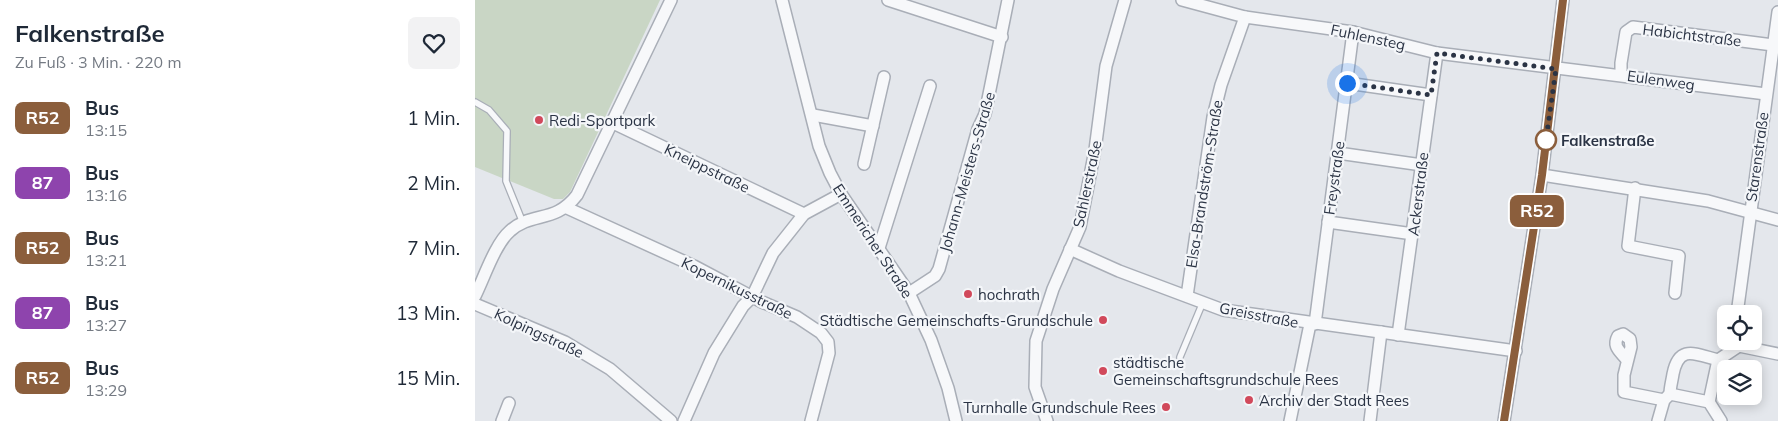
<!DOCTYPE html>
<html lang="de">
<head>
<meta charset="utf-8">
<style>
	:root { --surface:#fff; --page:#f2f2f3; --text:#1f2937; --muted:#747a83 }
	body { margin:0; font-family:Mulish,sans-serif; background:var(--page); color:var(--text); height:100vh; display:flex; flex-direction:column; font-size:19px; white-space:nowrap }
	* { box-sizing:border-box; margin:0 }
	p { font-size:16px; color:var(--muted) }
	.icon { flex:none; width:28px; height:28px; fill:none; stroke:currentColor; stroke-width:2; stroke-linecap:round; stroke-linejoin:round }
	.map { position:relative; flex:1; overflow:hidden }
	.sheet { display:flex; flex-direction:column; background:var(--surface); width:475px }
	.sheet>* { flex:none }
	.badge { padding:0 10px; border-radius:8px; font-size:18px; line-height:32px }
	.controls { position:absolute; left:1242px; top:305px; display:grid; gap:10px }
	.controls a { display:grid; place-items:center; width:45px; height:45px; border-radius:8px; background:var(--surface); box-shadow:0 2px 12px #0003; font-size:25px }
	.you { position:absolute; width:25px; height:25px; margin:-12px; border:4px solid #fff; border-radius:50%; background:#1a73e8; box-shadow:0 0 0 8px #1a73e833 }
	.map>.badge { position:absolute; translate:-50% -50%; box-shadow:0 0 0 2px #fff }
	.round { display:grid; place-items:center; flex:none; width:52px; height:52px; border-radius:8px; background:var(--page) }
	.head { display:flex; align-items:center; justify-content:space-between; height:85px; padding:0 15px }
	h1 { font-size:24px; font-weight:700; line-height:38px }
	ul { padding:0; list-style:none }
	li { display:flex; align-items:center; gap:15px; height:65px; padding:0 15px }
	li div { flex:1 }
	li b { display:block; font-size:19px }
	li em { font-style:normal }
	li .badge { min-width:55px; font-weight:700; text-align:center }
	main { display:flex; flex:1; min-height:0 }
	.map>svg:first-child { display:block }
	.green { fill:#c9d6c5 }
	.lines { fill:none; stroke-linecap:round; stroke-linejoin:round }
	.service-casing { stroke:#a9aeb7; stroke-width:8 }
	.minor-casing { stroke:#a9aeb7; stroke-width:14 }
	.service { stroke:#f7f8fa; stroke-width:5.5 }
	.minor { stroke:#f7f8fa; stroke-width:11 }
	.line-casing { stroke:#fff; stroke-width:11 }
	.line { stroke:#8b5e3c; stroke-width:8 }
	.walk { stroke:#2b3445; stroke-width:5; stroke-dasharray:0 9 }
	.poi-dot { fill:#d1495b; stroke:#f4f6f9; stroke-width:2 }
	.stop-dot { fill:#fff; stroke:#8b5e3c; stroke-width:2.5 }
	.labels { text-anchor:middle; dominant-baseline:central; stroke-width:4.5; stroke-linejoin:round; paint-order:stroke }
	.street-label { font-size:15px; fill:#2b3445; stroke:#f4f6f9 }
	.poi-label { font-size:15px; fill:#2b3445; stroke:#f4f6f9; text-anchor:start }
	.stop-label { font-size:15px; font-weight:bold; fill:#2b3445; stroke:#f4f6f9; text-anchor:start }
</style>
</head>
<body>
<main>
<section class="sheet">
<div class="head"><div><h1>Falkenstraße</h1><p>Zu Fuß · 3 Min. · 220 m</p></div><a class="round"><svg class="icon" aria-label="heart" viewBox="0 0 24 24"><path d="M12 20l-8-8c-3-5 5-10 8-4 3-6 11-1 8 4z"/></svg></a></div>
<ul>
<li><span class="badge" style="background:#8b5e3c;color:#fff">R52</span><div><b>Bus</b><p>13:15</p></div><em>1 Min.</em></li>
<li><span class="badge" style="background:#8e44ad;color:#fff">87</span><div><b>Bus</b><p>13:16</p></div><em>2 Min.</em></li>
<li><span class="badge" style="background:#8b5e3c;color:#fff">R52</span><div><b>Bus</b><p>13:21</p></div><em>7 Min.</em></li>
<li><span class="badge" style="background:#8e44ad;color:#fff">87</span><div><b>Bus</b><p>13:27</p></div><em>13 Min.</em></li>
<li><span class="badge" style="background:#8b5e3c;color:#fff">R52</span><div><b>Bus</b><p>13:29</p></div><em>15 Min.</em></li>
</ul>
</section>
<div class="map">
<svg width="1303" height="421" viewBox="0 0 1303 421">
	<rect width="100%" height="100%" fill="#e4e7ec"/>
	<path class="green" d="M 0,0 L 185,0 L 95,192 L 88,199 L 79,199 L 0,167 Z"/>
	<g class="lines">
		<g class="service-casing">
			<g id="service">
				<path d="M 0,102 L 14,110 L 32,131 L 31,181 L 48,223"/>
				<path d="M 705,357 L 728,302"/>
				<path d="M 788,399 L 818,402"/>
			</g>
		</g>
		<g class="minor-casing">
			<g id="minor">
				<path d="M 307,0 L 344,146 L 355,173 L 366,194 L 434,293 L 456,340 L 473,388 L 481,421"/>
				<path d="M 413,0 L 527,37"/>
				<path d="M 707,0 L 770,17 L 878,32 L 962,53 L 1291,94"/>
				<path d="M 1146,75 L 1146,63 L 1151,32 L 1158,27 L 1298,45"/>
				<path d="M 872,83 L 956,95"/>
				<path d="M 338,115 L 398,126"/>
				<path d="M 136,122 L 329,214"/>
				<path d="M 863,153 L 947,165"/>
				<path d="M 389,164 L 409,77"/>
				<path d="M 1067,175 L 1233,201 L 1303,220"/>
				<path d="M 1160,188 L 1153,246 L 1204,256 L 1200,293"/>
				<path d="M 92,208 L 219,266 L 287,302 L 322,317 L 346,333 L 353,342 L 354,353 L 336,421"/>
				<path d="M 853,222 L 938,234"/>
				<path d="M 404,248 L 455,86"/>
				<path d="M 595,249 L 644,271 L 748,310 L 1041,351"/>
				<path d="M 434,293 L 460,276 L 464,269 L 503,129 L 510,114 L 533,0"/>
				<path d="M 0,296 C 9,278 20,244 35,231 C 57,211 80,224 102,195 L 196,0"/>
				<path d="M 712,296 L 738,117 L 746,85 L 770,17"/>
				<path d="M 0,304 L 90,342 L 135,369 L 196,421"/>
				<path d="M 1262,314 L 1303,12"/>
				<path d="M 840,324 L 878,32"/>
				<path d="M 923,335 L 962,53"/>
				<path d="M 1263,341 L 1264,346 L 1303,354"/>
				<path d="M 1152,360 C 1145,351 1137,347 1143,336 L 1148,334 L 1155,339 L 1156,347 L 1149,375 L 1149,392 L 1189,400"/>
				<path d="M 1195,394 C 1195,387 1197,381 1198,374 C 1204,344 1220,354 1243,360"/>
				<path d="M 1234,402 L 1243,360 L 1264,346"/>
				<path d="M 1234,402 L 1246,421"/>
				<path d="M 27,421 L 34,403"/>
				<path d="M 209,421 L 239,353 L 268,306 L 277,297 L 298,253 L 329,214 L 366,194"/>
				<path d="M 572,421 L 560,387 L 561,341 L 578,289 L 605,227 L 620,150 L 631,66 L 650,0"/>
				<path d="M 815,421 L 835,324"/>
				<path d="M 895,421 L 906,332"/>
				<path d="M 1029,421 L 1067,175 L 1088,0"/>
				<path d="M 1183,421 L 1189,400 L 1195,394 L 1234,402"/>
			</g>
		</g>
		<use href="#service" class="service"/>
		<use href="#minor" class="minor"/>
	</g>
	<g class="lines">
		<g class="line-casing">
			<path id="line" d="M 1029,421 L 1067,175 L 1088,0"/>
		</g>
		<use href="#line" class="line"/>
		<path class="walk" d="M 872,83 L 956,95 L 962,53 L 1081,69 L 1071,140"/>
	</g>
	<g class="poi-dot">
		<circle cx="64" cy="120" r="5"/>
		<circle cx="493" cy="294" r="5"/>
		<circle cx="628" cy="320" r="5"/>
		<circle cx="628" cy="371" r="5"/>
		<circle cx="774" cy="400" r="5"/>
		<circle cx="691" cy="407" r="5"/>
	</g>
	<circle class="stop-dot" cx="1071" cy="140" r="10"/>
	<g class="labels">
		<g class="street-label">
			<text transform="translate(1217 35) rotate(7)">Habichtstraße</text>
			<text transform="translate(893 37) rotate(12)">Fuhlensteg</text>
			<text transform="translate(1186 80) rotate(8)">Eulenweg</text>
			<text transform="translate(1282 157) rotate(-82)">Starenstraße</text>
			<text transform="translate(232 168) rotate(26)">Kneippstraße</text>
			<text transform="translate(492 172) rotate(-74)">Johann-Meisters-Straße</text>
			<text transform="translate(859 178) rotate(-82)">Freystraße</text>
			<text transform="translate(612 184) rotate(-78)">Sahlerstraße</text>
			<text transform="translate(729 184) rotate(-81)">Elsa-Brandström-Straße</text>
			<text transform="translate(943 194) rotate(-83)">Ackerstraße</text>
			<text transform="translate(398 241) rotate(57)">Emmericher Straße</text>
			<text transform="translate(262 288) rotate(26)">Kopernikusstraße</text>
			<text transform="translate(784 315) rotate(11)">Greisstraße</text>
			<text transform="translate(64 333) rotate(25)">Kolpingstraße</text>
		</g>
		<g class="poi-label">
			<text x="74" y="120">Redi-Sportpark</text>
			<text x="503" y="294">hochrath</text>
			<text x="618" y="320" text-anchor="end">Städtische Gemeinschafts-Grundschule</text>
			<text x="638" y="362">städtische<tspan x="638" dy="17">Gemeinschaftsgrundschule Rees</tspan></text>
			<text x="784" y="400">Archiv der Stadt Rees</text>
			<text x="681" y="407" text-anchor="end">Turnhalle Grundschule Rees</text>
		</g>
		<g class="stop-label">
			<text x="1086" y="140">Falkenstraße</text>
		</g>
	</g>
</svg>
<div class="controls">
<a><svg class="icon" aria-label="locate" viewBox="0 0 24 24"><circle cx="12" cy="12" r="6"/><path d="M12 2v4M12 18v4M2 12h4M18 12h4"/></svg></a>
<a><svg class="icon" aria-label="layers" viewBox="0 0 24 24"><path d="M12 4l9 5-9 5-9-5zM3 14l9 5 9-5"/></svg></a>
</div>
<div class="you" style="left:872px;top:83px"></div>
<b class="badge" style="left:1062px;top:211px;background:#8b5e3c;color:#fff">R52</b>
</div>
</main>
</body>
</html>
